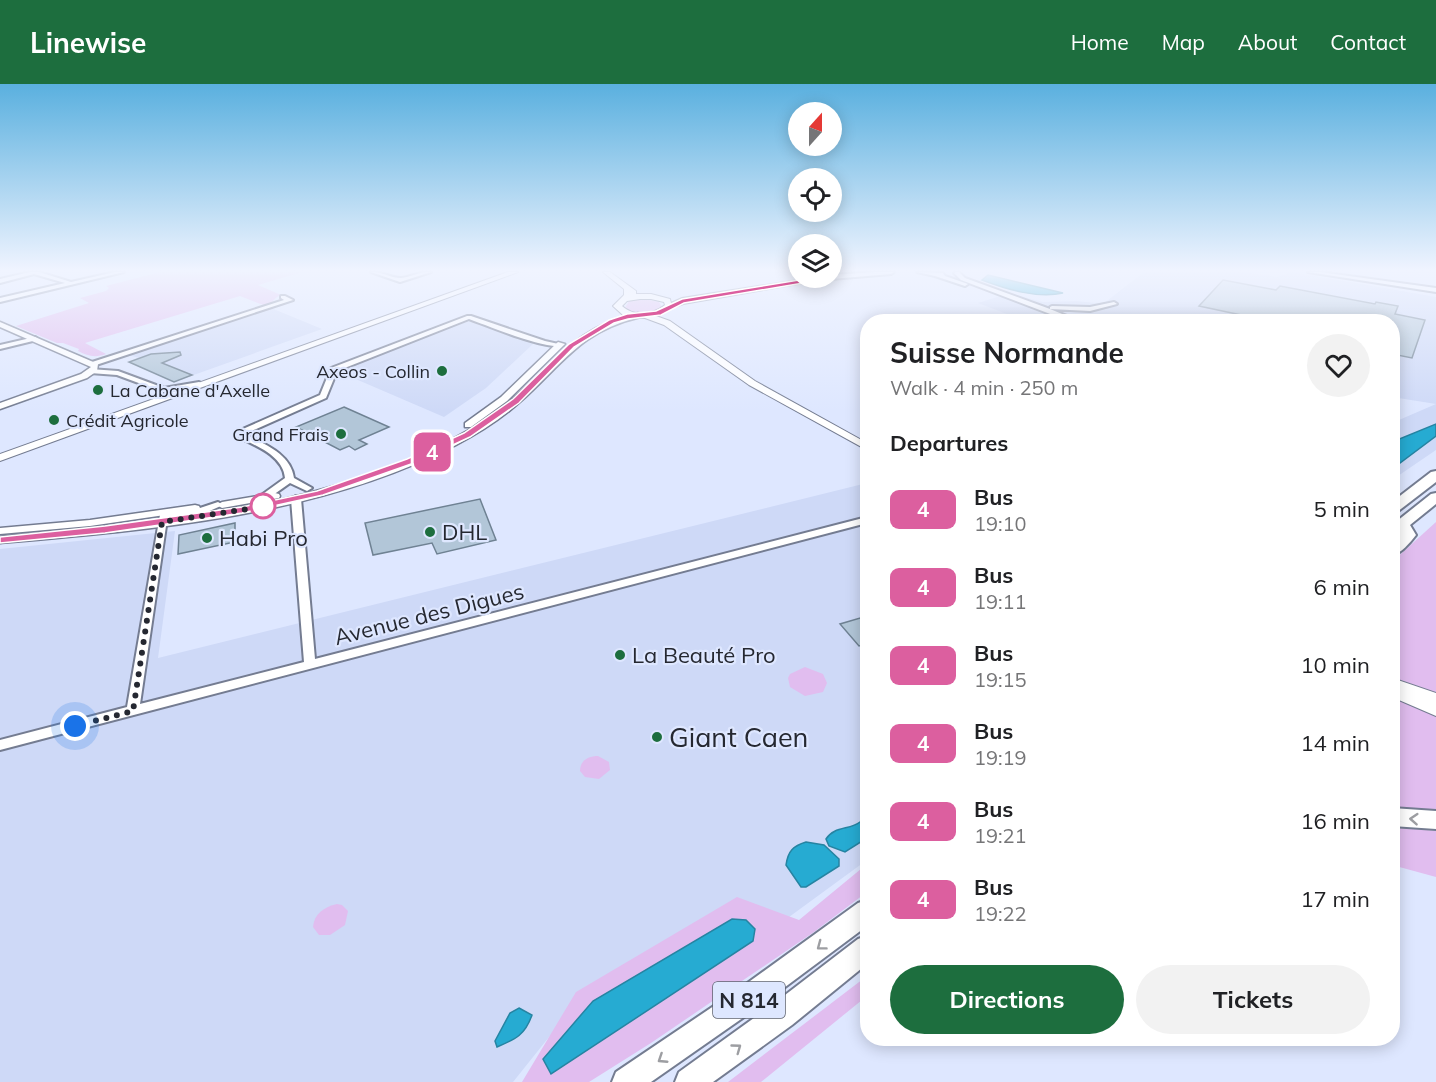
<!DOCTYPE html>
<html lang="en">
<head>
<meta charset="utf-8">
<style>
	:root { --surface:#fff; --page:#f2f2f2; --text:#202124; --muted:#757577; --accent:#1d6e3e }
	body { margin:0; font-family:Mulish,sans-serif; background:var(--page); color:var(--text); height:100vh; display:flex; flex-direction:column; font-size:22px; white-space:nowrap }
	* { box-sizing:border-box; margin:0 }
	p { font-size:20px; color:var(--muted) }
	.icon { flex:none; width:33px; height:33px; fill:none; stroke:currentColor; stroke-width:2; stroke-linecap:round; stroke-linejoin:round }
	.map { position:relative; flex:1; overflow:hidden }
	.sheet { position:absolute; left:860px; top:230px; width:540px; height:732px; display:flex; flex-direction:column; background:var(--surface); border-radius:24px; box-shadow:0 3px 15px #0003 }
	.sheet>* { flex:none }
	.badge { padding:0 12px; border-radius:9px; font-size:21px; line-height:39px }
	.needle { width:39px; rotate:21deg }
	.fabs { position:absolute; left:788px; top:18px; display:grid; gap:12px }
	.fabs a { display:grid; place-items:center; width:54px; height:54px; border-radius:50%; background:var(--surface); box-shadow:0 3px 15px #0003; font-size:30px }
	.you { position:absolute; width:30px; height:30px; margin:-15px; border:4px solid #fff; border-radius:50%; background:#1a73e8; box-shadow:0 0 0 9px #1a73e833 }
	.map>.badge { position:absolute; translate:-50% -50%; box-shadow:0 0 0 3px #fff }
	h2 { padding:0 30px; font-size:22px; line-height:54px }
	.round { display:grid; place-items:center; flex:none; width:63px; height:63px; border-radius:32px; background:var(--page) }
	.head { display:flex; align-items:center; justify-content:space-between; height:102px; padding:0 30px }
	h1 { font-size:28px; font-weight:700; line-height:45px }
	.action { display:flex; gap:12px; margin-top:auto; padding:12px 30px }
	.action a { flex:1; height:69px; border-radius:36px; background:var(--accent); color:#fff; font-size:24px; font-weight:700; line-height:69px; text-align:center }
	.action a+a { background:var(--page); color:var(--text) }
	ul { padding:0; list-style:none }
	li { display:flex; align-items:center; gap:18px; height:78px; padding:0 30px }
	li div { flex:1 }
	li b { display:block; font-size:22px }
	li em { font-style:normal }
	li .badge { min-width:66px; font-weight:700; text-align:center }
	header { display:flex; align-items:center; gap:36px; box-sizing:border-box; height:84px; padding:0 30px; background:var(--accent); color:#fff }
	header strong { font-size:28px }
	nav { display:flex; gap:33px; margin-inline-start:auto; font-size:21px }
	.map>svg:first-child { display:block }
	.built { fill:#ced9f7 }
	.green { fill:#e1bdef }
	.water { fill:#26abd2; stroke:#2684a2; stroke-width:1.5 }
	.building { fill:#b2c6d8; stroke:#6f8293; stroke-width:1.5 }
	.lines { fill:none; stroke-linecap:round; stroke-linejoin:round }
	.minor-casing { stroke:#747c91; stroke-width:4 }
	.tertiary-casing { stroke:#747c91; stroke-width:3 }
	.secondary-casing { stroke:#747c91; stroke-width:2 }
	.trunk-casing { stroke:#747c91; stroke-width:4 }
	.minor { fill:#fff; fill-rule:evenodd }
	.tertiary { fill:#fff; fill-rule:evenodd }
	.secondary { fill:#fff; fill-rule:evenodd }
	.trunk { fill:#fff; fill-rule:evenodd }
	.oneway { stroke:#9d9ea2 }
	.line { fill:#dc5f9f; stroke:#fff; stroke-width:1.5 }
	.walk { stroke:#252831; stroke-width:6; stroke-dasharray:0 10.8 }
	.poi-dot { fill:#1d6e3e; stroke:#dee7ff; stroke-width:2 }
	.stop-dot { fill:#fff; stroke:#dc5f9f; stroke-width:3 }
	.labels { text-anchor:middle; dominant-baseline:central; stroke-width:4.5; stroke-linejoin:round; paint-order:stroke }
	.far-poi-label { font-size:18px; fill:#252831; stroke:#dee7ff; text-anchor:end }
	.shield { fill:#dee7ff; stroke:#5c616f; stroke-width:1.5 }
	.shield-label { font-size:21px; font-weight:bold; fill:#252831 }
	.poi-label { font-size:22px; fill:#252831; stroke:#dee7ff; text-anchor:start }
	.street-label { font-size:22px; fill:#252831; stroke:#dee7ff }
	.near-poi-label { font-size:27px; fill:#252831; stroke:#dee7ff; text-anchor:start }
</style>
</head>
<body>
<header>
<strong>Linewise</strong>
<nav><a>Home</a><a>Map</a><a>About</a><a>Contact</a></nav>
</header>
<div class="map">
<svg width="1436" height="998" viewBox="0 0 1436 998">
	<rect width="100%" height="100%" fill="#dee7ff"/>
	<g class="built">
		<path d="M 1144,188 L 1244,188 L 1277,193 L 1292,188 L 1436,213 L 1436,366 L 1392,396 L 1392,339 L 1436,320 L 1392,313 L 1392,237 L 1025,237 L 978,219 L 1010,209 L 1043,218 L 1077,217 L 1103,220 Z"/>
		<path d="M 271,224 L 322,245 L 174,298 L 133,280 L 139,274 L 129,271 Z"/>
		<path d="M 459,234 L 534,259 L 486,304 L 444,333 L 330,284 Z"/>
		<path d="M 867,399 L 867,776 L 774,844 L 581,913 L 513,998 L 0,998 L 0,465 L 175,447 L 158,574 Z"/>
	</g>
	<g class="green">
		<path d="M 160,188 L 302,188 L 258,201 L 281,211 C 274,213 273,220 266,222 L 240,212 L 85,259 L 106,270 C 95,274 88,272 78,267 L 79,265 L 63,259 L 57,259 L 16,242 L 89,219 L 80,214 L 106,207 L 109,204 L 106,202 Z"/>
		<path d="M 644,215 L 659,218 L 662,223 C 651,230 636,231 625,224 L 629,217 Z"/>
		<path d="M 1436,438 L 1436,609 L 1392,593 L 1392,478 Z"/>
		<path d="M 805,583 L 823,590 L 827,599 L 823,608 L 805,612 L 790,603 L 788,594 L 790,590 Z"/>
		<path d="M 1392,613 L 1436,630 L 1436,727 L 1392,725 Z"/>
		<path d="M 598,672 L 609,678 L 610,686 L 599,695 L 585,693 L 580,687 C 580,676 589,672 598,672 Z"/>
		<path d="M 1392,742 L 1436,747 L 1436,793 L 1392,781 Z"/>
		<path d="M 867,780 L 867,808 L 814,848 L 651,959 L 589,998 L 522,998 L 576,908 L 737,813 L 799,836 Z"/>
		<path d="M 337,820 L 342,821 L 348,827 L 345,841 L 330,851 L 319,851 L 313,843 C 314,830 324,823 337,820 Z"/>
		<path d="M 867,892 L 867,912 L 761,998 L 728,998 Z"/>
	</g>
	<g class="water">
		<path d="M 988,191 L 1063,209 C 1037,215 1006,205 982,196 Z"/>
		<path d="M 1436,340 L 1436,352 L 1392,385 L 1392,358 Z"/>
		<path d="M 867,719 L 867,754 L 845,768 L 829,762 L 826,755 C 834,742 850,746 860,738 C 865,733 864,725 867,719 Z"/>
		<path d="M 806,758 L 824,761 L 839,775 L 839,782 L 806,803 L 801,803 L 786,781 C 788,767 793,762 806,758 Z"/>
		<path d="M 732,835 L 746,836 L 755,845 L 753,857 L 551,990 L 543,975 L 593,917 Z"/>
		<path d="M 519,924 L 532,931 C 525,951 516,955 497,963 L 495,957 L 510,929 Z"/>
	</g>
	<g class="building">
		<path d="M 1223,196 L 1276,206 L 1280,202 L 1375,220 L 1376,218 L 1398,222 L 1395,230 L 1425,236 L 1412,274 L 1392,270 L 1392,237 L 1242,237 L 1246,232 L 1199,222 Z"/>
		<path d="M 180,268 L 181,271 L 162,279 L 192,291 L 174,298 L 129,278 L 151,270 Z"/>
		<path d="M 344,323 L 389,343 L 359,356 L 367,360 L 355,366 L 349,362 L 340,366 L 296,343 Z"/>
		<path d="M 480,415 L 496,456 L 437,470 L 432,459 L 373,471 L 365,439 Z"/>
		<path d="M 235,439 L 235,458 L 178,470 L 179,451 Z"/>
		<path d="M 860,534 L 867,542 L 867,560 L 859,562 L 840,540 Z"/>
	</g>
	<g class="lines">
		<g class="minor-casing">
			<g id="minor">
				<path d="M 30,188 L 39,188 L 71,198 L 115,188 L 124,188 L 0,218 L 0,214 L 65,199 L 34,190 L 0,199 L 0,195 Z"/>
				<path d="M 371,188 C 381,187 391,194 401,194 C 411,193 420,187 431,188 L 400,198 Z"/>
				<path d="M 875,188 L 894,188 L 891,190 L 831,195 L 828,194 L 831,194 L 831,191 Z"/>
				<path d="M 917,188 L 943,189 L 945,192 L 968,200 L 965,202 L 935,192 Z"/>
				<path d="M 956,188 L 959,188 L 965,194 L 1050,225 L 1050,223 L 1052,222 L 1090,223 L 1114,218 L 1117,220 L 1090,227 L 1050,225 L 1072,234 L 1080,232 L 1098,237 L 1065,237 L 1066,236 L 961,196 L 954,189 Z"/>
				<path d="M 1308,188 L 1320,188 L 1436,204 L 1436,208 Z"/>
				<path d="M 816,194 L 827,194 L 683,219 L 669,224 L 666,222 L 682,215 Z"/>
				<path d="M 281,212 L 285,212 L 293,216 L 96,281 L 89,279 L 284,216 L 281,214 Z"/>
				<path d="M 467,232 L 471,232 L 545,257 L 563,261 C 550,268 486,241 469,235 L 337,287 L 326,314 L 245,350 C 264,360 291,370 294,394 L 312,404 L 307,407 L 290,399 L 266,416 L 260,416 L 258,414 L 260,412 L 285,394 C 283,371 254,361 236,352 L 236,348 L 320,311 L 331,284 Z"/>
				<path d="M 35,253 L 38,255 L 37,256 L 0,265 L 0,261 Z"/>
				<path d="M 90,285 L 118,287 L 164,304 L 199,298 L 203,300 L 199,302 L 163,308 L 117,291 L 90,289 Z"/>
				<path d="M 296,412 L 301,415 L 315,575 L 867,433 L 867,439 L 0,666 L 0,656 L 127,623 L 160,431 L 200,424 L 218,418 L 223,421 L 205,429 L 167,435 L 140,620 L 304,578 L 291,415 Z"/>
			</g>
		</g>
		<g class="tertiary-casing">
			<g id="tertiary">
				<path d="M 638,229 L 642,231 L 641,233 C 580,247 564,279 520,318 C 501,335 479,349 456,361 C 319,432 152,446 0,459 L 0,453 C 151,439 312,427 449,357 C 472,345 494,331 514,314 C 559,276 575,243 638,229 Z"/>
				<path d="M 0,238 L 98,280 L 97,287 L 87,294 L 0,325 L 0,319 L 81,290 L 91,283 L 0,243 Z"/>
				<path d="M 558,258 L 565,260 L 507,317 L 471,343 L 465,343 L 465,339 L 501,313 Z"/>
				<path d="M 275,409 L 279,410 L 280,412 L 279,414 L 222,424 L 217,421 L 222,418 Z"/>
				<path d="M 195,421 L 199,422 L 200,424 L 199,426 L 90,442 L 0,450 L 0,444 L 90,436 Z"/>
			</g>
		</g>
		<g class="secondary-casing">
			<g id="secondary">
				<path d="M 508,188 L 518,188 L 0,377 L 0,370 Z"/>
				<path d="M 603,188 L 610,188 L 636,207 L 636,210 L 651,210 L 670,215 L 672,224 L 656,232 L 670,237 L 755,297 L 867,359 L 867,366 L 749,301 L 664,241 L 645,234 L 624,232 L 613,222 L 624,211 L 624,205 ZM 640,215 L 651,215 L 664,218 L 665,221 C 652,231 634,233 622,222 L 627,217 Z"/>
				<path d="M 1392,594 L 1436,609 L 1436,632 L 1392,613 Z"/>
			</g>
		</g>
		<g class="trunk-casing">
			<g id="trunk">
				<path d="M 1436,387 L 1436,398 L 1397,428 L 1392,429 L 1392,418 L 1431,388 Z"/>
				<path d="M 1436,409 L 1436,420 L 1410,441 L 1416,451 C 1410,459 1401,469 1392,472 L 1392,458 L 1400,450 L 1392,453 L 1392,441 L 1431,410 Z"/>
				<path d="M 1392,724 L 1436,727 L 1436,745 L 1392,742 Z"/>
				<path d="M 867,816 L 867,842 L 757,924 L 651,998 L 612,998 L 616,988 L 739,905 L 858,819 Z"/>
				<path d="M 867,852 L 867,880 L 792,941 L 713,998 L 675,998 L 679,988 L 772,921 L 858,855 Z"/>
			</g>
		</g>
		<use href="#minor" class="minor"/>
		<use href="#tertiary" class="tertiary"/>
		<use href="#secondary" class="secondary"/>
		<use href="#trunk" class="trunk"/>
	</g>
	<defs><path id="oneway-chevron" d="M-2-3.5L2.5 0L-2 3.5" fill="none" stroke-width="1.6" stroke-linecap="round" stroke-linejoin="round" transform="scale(1.5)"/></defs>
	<g class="oneway">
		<use href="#oneway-chevron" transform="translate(1414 735) rotate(-176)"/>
		<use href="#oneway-chevron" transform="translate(821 862) rotate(143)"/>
		<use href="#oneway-chevron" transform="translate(737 964) rotate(-36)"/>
		<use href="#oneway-chevron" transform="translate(662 975) rotate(147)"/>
	</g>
	<linearGradient id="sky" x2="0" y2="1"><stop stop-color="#5ab0df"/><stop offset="0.57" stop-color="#f0f4ff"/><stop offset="1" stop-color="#f0f4ff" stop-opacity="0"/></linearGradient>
	<rect width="1436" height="327" fill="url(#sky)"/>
	<path class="line" d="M 824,192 L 827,195 L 684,219 L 661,231 L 628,235 L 614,239 L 574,263 L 519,319 L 470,353 L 414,379 L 323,411 L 242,429 L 105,449 L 0,459 L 0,453 L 105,442 L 242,423 L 317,407 L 407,375 L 464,349 L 513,315 L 569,260 L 609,236 L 627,230 L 656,227 L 682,215 Z"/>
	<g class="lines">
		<path class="walk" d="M 75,642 L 133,627 L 162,438 L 267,422 L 263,422"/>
	</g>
	<g class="poi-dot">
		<circle cx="442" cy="287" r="6"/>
		<circle cx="98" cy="306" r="6"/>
		<circle cx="54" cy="336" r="6"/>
		<circle cx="341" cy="350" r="6"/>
		<circle cx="430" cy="448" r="6"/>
		<circle cx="207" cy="454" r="6"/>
		<circle cx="620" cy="571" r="6"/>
		<circle cx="657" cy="653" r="6"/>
	</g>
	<circle class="stop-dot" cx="263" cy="422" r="12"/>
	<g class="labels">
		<g class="far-poi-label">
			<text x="430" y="287">Axeos - Collin</text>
			<text x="110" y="306" text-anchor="start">La Cabane d'Axelle</text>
			<text x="66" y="336" text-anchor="start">Crédit Agricole</text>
			<text x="329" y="350">Grand Frais</text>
		</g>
		<rect class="shield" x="713" y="898" width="72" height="36" rx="4.5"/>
		<g class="shield-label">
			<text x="749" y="916">N 814</text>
		</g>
		<g class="poi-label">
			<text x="442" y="448">DHL</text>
			<text x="219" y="454">Habi Pro</text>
			<text x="632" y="571">La Beauté Pro</text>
		</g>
		<g class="street-label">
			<text transform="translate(429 530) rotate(-14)">Avenue des Digues</text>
		</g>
		<g class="near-poi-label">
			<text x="669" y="653">Giant Caen</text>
		</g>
	</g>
</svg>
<div class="fabs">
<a><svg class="needle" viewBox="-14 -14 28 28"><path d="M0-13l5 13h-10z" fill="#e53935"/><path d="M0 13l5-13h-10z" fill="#757577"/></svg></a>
<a><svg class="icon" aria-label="locate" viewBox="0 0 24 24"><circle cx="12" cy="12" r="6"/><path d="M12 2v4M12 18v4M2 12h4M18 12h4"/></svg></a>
<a><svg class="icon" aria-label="layers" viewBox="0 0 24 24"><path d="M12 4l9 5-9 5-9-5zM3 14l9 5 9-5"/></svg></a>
</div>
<div class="you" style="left:75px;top:642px"></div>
<b class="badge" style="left:432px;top:368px;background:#dc5f9f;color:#fff">4</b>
<section class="sheet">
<div class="head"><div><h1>Suisse Normande</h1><p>Walk · 4 min · 250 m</p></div><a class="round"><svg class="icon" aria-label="heart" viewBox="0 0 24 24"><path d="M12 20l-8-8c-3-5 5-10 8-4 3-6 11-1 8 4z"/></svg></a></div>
<h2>Departures</h2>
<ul>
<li><span class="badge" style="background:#dc5f9f;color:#fff">4</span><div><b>Bus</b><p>19:10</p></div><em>5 min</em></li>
<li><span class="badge" style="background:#dc5f9f;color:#fff">4</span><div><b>Bus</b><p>19:11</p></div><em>6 min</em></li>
<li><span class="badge" style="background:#dc5f9f;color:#fff">4</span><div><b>Bus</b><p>19:15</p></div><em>10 min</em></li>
<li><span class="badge" style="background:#dc5f9f;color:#fff">4</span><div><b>Bus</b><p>19:19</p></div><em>14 min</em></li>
<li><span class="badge" style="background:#dc5f9f;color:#fff">4</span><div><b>Bus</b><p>19:21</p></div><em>16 min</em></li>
<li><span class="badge" style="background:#dc5f9f;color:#fff">4</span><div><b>Bus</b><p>19:22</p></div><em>17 min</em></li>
</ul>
<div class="action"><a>Directions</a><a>Tickets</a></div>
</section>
</div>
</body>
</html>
